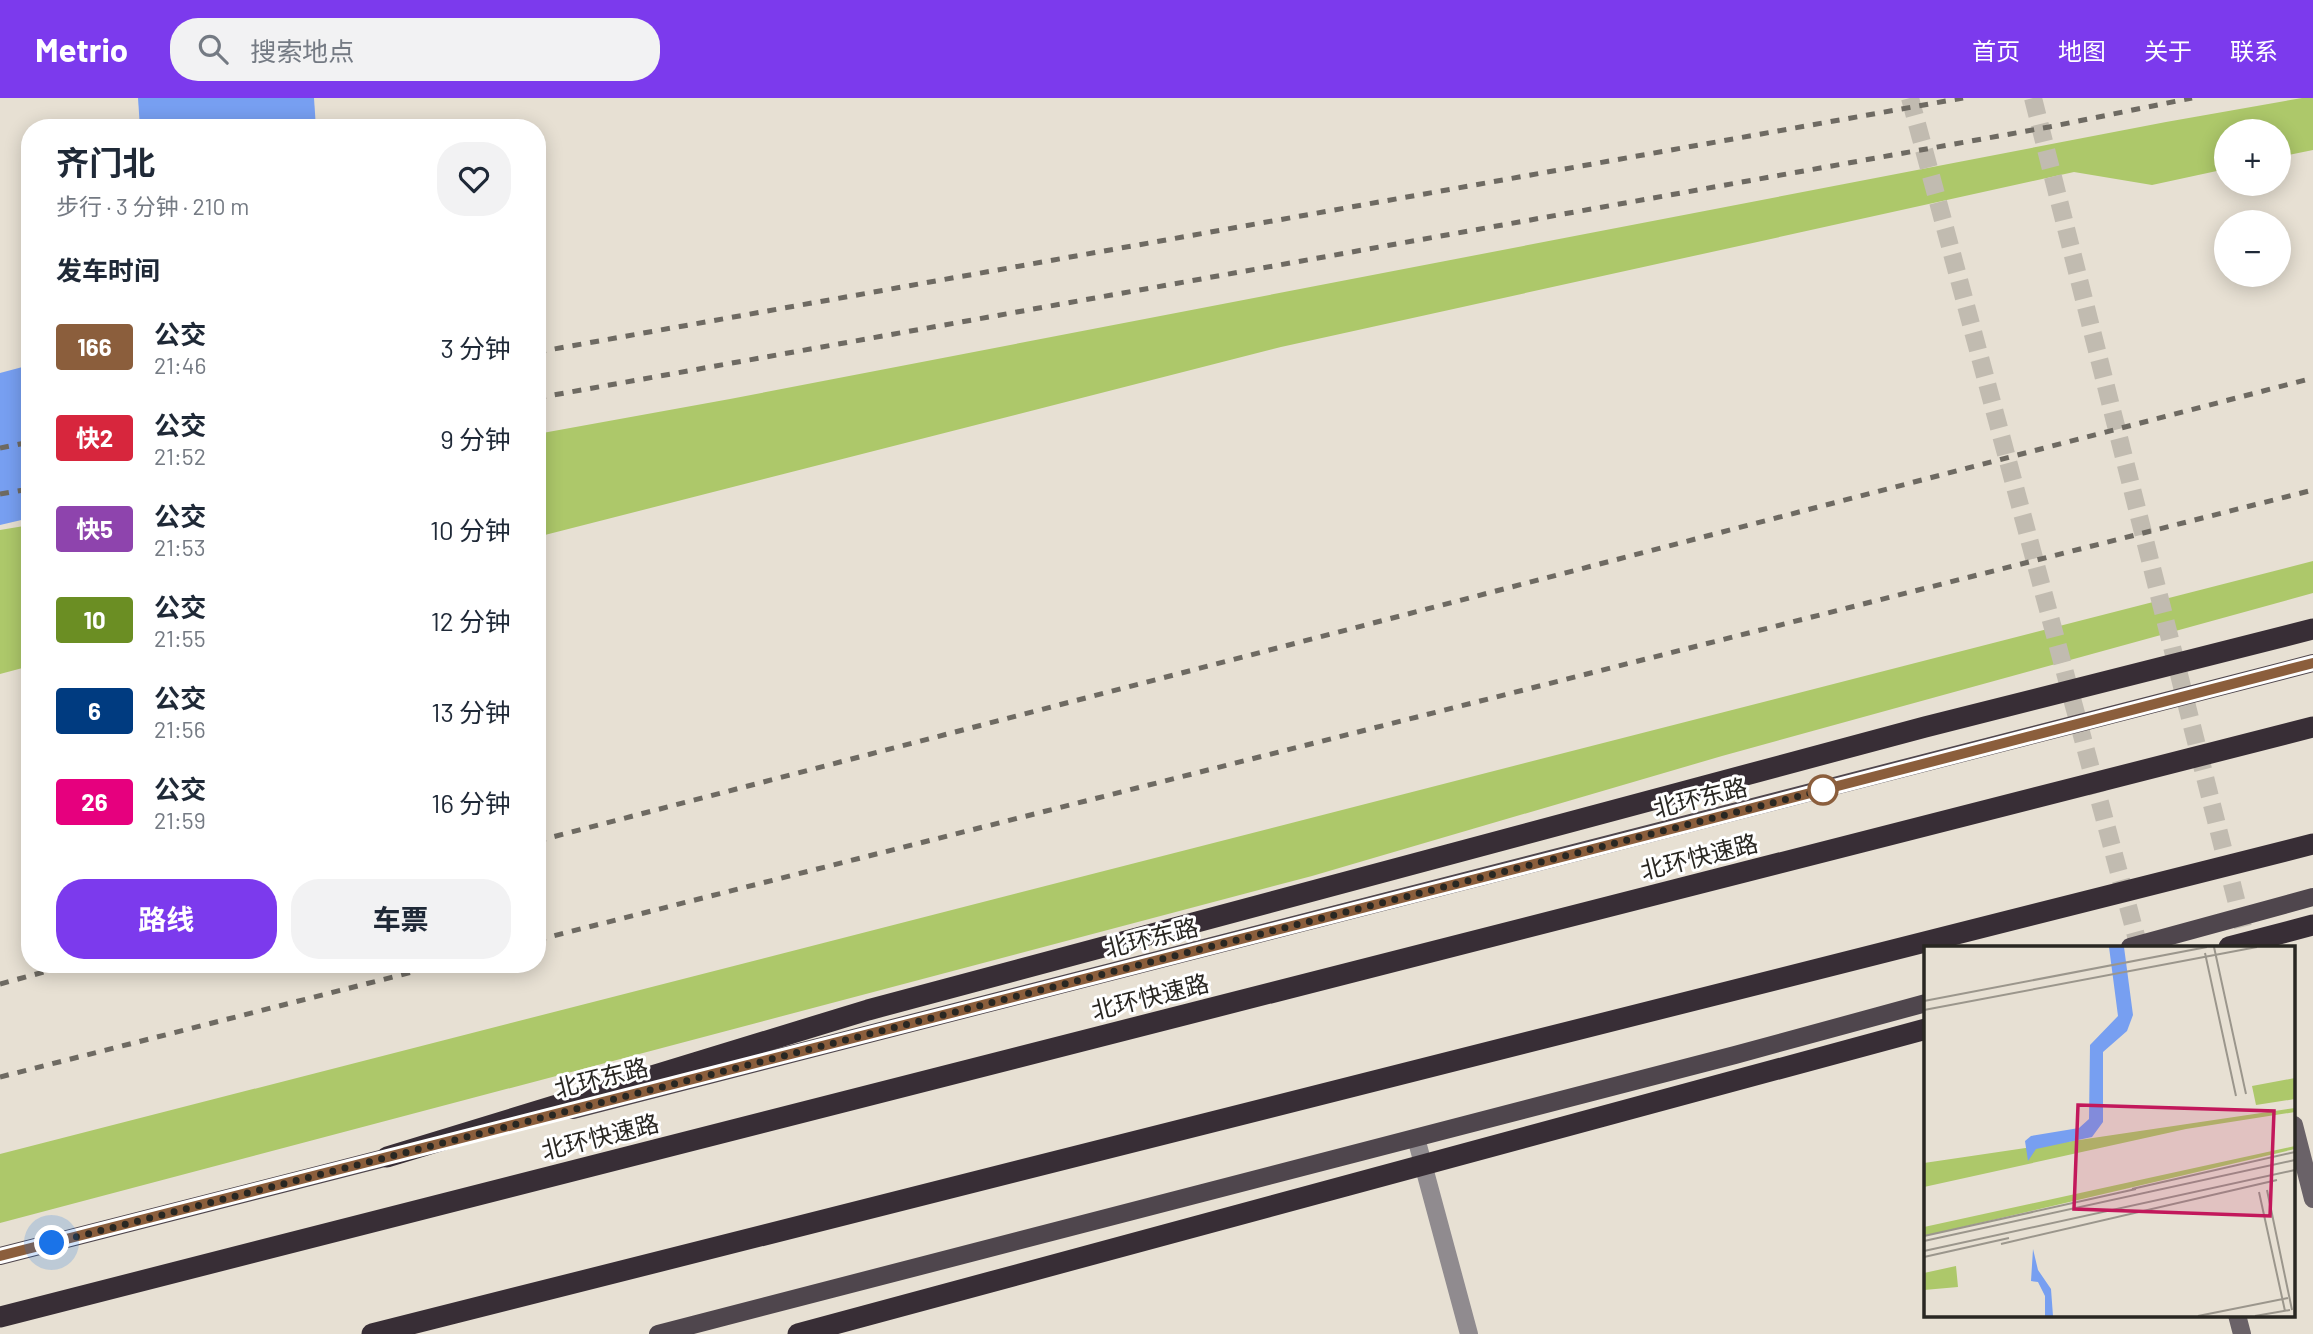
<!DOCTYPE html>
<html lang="zh">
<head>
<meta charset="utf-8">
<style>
	:root { --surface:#fff; --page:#f2f2f3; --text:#1f2937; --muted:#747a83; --accent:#7c3aed }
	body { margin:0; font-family:Barlow,"Noto Sans SC",sans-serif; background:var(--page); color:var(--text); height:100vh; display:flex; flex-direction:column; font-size:26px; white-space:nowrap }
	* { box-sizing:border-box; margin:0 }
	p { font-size:23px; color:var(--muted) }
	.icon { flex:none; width:38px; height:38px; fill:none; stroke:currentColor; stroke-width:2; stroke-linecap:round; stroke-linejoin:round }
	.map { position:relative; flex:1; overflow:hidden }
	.drawer { position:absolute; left:21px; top:21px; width:525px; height:854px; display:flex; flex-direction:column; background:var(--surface); border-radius:28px; box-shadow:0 4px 18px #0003 }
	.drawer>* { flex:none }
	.badge { padding:0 14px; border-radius:5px; font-size:24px; line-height:46px }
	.tools { position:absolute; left:2214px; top:21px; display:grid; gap:14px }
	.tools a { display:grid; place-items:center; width:77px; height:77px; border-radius:50%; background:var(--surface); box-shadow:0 4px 18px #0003; font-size:35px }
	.you { position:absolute; width:35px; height:35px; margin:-18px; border:5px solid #fff; border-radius:50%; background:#1a73e8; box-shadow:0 0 0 10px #1a73e833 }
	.map>.badge { position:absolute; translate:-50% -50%; box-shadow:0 0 0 4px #fff }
	h2 { padding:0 35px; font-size:26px; line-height:63px }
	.round { display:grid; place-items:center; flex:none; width:74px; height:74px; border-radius:28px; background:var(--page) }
	.headline { display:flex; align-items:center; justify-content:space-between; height:119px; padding:0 35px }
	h1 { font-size:33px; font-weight:700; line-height:52px }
	.cta { display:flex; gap:14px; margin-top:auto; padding:14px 35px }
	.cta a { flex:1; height:80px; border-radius:28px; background:var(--accent); color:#fff; font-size:28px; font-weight:700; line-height:80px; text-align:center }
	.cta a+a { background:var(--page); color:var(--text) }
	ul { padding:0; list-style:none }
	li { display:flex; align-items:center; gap:21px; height:91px; padding:0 35px }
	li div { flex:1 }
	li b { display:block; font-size:26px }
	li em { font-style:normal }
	li .badge { min-width:77px; font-weight:700; text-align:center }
	header { display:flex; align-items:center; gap:42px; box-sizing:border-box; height:98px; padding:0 35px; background:var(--accent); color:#fff }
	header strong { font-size:33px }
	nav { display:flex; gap:38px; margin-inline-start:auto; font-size:24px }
	.search { width:490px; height:63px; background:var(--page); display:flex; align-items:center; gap:18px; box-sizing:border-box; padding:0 24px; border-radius:28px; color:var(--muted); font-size:26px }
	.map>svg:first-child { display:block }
	.green { fill:#adc86a }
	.water { fill:#779ff1 }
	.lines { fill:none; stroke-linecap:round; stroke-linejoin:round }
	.secondary-tunnel { stroke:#c1bbb0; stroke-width:18; stroke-dasharray:18 9; stroke-linecap:butt }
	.lane { stroke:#908b8f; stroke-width:18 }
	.secondary { stroke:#6a6268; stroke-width:18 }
	.primary { stroke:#4f464d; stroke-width:18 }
	.highway { stroke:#382e36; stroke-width:21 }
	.rail { stroke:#6e6a62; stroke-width:5; stroke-dasharray:9 9; stroke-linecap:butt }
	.line-casing { stroke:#fff; stroke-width:16 }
	.line { stroke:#8b5e3c; stroke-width:10 }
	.walk { stroke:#292722; stroke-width:7; stroke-dasharray:0 12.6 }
	.stop-dot { fill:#fff; stroke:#8b5e3c; stroke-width:3.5 }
	.labels { text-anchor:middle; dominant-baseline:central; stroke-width:6; stroke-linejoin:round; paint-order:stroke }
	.street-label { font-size:24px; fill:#292722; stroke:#fff }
	.inset-road { fill:none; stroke:#9b968c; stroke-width:2 }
	.view { fill:#c2185b; fill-opacity:0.15; stroke:#c2185b; stroke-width:3.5 }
	.inset-edge { fill:none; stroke:#292722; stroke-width:3.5 }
</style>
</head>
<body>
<header>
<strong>Metrio</strong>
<div class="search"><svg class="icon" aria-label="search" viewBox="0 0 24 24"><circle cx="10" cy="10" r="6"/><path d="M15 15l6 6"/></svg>搜索地点</div>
<nav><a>首页</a><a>地图</a><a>关于</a><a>联系</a></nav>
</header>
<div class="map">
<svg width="2313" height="1236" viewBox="0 0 2313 1236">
	<rect width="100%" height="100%" fill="#e7e0d3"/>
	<g class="green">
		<path d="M 2302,0 L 2313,0 L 2313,52 L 2279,59 L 2278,33 L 2226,33 L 2226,71 L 2152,87 L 2074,74 L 1281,249 L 537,439 L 537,336 L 730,301 L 2166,24 Z"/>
		<path d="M 30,427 L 30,568 L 0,576 L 0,432 Z"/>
		<path d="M 2313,463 L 2313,495 L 1722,658 L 1312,778 L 0,1125 L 0,1056 Z"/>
	</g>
	<g class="water">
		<path d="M 138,0 L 314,0 L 316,30 L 140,30 Z"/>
		<path d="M 30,267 L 30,420 L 0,427 L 0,275 Z"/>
	</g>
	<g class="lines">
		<g class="secondary-tunnel">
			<path d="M 1910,0 L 2139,849"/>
			<path d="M 2033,0 L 2248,849"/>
		</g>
		<path class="lane" d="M 1416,1040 L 1469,1236"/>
		<g class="secondary">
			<path d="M 2294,1027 L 2313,1101"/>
			<path d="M 2237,1217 L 2242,1236"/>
		</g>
		<g class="primary">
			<path d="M 2130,849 L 2313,799"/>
			<path d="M 573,1012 L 2313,565"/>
			<path d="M 0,1158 L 400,1056"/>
			<path d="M 658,1236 L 1735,957 L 1926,905"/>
		</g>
		<g class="highway">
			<path d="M 2229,849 L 2313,827"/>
			<path d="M 387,1059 L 868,912 L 1925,629 L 2313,531"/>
			<path d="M 0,1219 L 2313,629"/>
			<path d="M 372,1236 L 2313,746"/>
			<path d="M 798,1236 L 1926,931"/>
		</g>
		<g class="rail">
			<path d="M 537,254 L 1963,0"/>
			<path d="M 537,300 L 2049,29 L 2192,0"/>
			<path d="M 0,350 L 30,344"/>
			<path d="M 0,396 L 30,391"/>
			<path d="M 537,743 L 2313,280"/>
			<path d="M 537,842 L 2313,392"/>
			<path d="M 0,886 L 73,866"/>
			<path d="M 0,979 L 444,866"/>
		</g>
	</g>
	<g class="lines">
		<g class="line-casing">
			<path id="line" d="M 0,1158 L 1687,727 L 2313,565"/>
		</g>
		<use href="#line" class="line"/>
		<path class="walk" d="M 52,1145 L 1823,692"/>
	</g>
	<circle class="stop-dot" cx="1823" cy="692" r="14"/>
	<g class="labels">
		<g class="street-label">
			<text transform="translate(1700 699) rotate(-14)">北环东路</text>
			<text transform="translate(1699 758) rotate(-14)">北环快速路</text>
			<text transform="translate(1151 839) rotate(-14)">北环东路</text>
			<text transform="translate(1150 898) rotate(-14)">北环快速路</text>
			<text transform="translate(601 979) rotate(-14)">北环东路</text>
			<text transform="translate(600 1038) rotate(-14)">北环快速路</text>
		</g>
	</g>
	<g transform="translate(1924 848)">
		<rect width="371" height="371" fill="#e7e0d3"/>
		<path d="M 371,132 L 371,153 L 332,159 L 328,140 ZM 371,162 L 371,166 L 262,183 L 0,241 L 0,217 ZM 371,200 L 371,203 L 0,290 L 0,281 ZM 32,320 L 34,341 L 0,344 L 0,327 Z" fill="#adc86a"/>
		<path d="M 185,1 L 200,1 L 209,69 L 203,85 L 179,106 L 179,176 L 168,191 L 112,203 L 104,215 L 101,195 L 107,190 L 155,182 L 165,173 L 166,99 L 194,70 ZM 109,303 L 114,324 L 127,343 L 129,370 L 121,370 L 121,350 L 114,336 L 107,335 Z" fill="#779ff1"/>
		<path class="inset-road" d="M 290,1 L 322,148M 281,7 L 312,150M 0,55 L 283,1M 0,64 L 333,1M 208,243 L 371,206M 343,244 L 368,364M 335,246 L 361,365M 0,290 L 212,243M 0,295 L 371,214M 77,298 L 353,234M 0,305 L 371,224M 0,311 L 85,292M 274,370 L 364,352M 331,370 L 366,364"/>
		<path class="view" d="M 154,159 L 350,165 L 346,270 L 150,263 Z"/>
		<rect width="371" height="371" class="inset-edge"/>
	</g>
</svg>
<div class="tools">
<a>+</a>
<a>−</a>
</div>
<div class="you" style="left:52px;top:1145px"></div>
<section class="drawer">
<div class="headline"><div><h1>齐门北</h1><p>步行 · 3 分钟 · 210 m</p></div><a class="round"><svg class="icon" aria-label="heart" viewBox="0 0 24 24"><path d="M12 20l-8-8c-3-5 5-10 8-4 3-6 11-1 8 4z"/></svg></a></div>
<h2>发车时间</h2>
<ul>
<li><span class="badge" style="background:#8b5e3c;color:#fff">166</span><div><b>公交</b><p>21:46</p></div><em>3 分钟</em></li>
<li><span class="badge" style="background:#d7263d;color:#fff">快2</span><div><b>公交</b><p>21:52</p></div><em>9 分钟</em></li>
<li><span class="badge" style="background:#8e44ad;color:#fff">快5</span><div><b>公交</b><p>21:53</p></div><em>10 分钟</em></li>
<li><span class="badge" style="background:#6b8e23;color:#fff">10</span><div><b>公交</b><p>21:55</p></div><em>12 分钟</em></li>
<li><span class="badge" style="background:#003b80;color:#fff">6</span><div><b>公交</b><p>21:56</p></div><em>13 分钟</em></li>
<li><span class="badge" style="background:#e6007e;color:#fff">26</span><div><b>公交</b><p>21:59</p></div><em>16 分钟</em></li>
</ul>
<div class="cta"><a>路线</a><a>车票</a></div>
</section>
</div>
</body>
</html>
